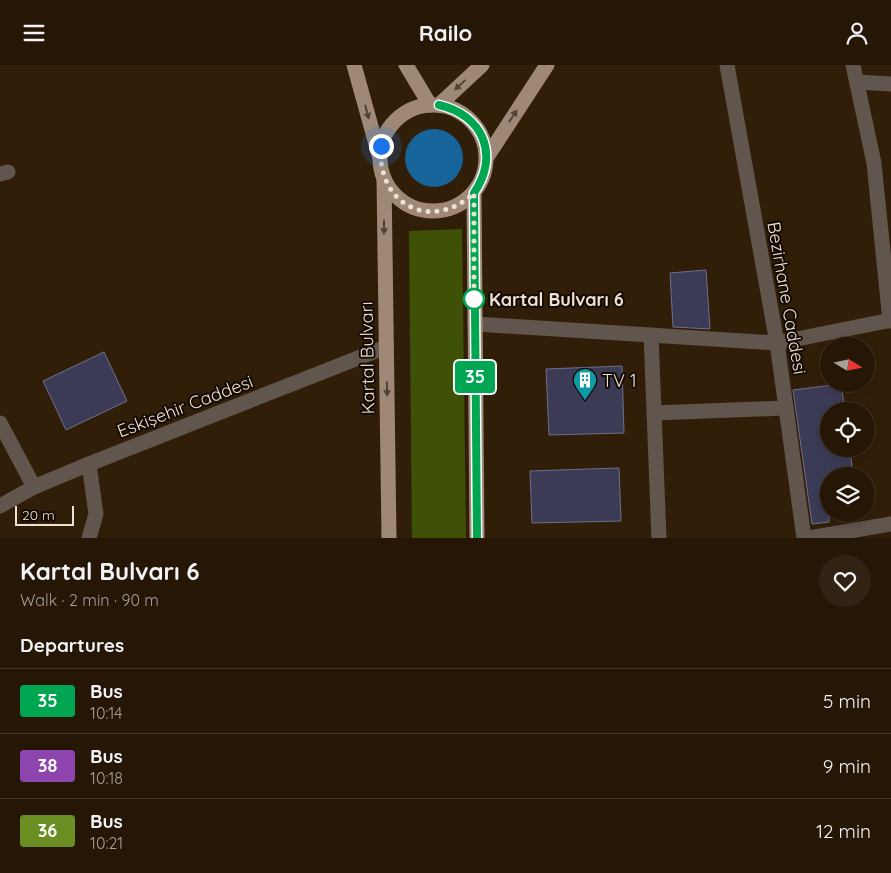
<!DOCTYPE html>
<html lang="en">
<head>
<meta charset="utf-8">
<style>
	:root { --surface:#251606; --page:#312314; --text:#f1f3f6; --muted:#a39f9b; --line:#423528 }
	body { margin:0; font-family:Quicksand,sans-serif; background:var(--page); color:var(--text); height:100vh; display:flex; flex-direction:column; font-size:19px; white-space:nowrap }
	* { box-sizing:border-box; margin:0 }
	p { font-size:16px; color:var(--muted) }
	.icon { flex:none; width:28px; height:28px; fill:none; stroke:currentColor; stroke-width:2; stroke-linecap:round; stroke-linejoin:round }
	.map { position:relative; height:473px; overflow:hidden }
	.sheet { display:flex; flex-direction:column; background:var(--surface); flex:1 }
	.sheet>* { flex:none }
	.badge { padding:0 10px; border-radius:4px; font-size:18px; line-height:32px }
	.needle { width:32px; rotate:100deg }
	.tools { position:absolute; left:820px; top:272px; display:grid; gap:10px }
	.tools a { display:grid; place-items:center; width:55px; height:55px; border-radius:50%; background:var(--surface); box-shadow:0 2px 8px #0003,0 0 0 1px var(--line); font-size:25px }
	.scale { position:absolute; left:15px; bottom:12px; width:59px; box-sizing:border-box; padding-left:5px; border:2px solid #eee0d4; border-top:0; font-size:14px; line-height:18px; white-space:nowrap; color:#eee0d4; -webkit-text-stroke:4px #130a03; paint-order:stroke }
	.you { position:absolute; width:25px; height:25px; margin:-12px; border:4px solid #fff; border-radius:50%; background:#1a73e8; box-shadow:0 0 0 8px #1a73e833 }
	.map>.badge { position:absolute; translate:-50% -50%; box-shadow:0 0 0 2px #fff }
	h2 { padding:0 20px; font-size:19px; line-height:45px }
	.round { display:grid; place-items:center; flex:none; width:52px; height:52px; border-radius:26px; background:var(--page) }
	.head { display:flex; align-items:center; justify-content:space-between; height:85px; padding:0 20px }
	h1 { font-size:24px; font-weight:700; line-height:38px }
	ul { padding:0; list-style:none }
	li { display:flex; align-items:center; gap:15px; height:65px; padding:0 20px; border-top:1px solid var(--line) }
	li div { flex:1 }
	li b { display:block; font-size:19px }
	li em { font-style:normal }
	li .badge { min-width:55px; font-weight:700; text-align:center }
	header { display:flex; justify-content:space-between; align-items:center; height:65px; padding:0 20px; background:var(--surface); font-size:22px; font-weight:700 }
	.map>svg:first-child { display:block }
	.green { fill:#3f5007 }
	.water { fill:#16649a }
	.building { fill:#3b3b55; stroke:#6e6f8c }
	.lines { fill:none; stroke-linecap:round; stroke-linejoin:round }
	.minor { stroke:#61564d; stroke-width:15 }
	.major { stroke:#9f8976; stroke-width:15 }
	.oneway { fill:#524337 }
	.line-casing { stroke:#fff; stroke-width:11 }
	.line { stroke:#00a651; stroke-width:8 }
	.walk { stroke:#eee0d4; stroke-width:5; stroke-dasharray:0 9 }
	.stop-dot { fill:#fff; stroke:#00a651; stroke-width:2.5 }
	.labels { text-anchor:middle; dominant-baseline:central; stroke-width:4; stroke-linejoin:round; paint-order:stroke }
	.street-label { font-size:18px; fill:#eee0d4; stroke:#130a03 }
	.stop-label { font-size:18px; font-weight:bold; fill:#eee0d4; stroke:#130a03; text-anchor:start }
	.poi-label { font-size:18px; fill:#eee0d4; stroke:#130a03; text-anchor:start }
</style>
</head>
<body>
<header><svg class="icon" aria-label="menu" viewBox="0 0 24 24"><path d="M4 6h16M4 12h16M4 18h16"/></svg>Railo<svg class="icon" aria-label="person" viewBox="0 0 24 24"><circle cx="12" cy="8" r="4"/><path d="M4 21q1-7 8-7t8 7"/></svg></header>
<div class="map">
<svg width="891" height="473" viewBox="0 0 891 473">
	<rect width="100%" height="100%" fill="#311e08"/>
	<path class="green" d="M 462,164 L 466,473 L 412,473 L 409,166 Z"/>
	<circle class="water" cx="434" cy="93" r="29"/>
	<g class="building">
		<path d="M 706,205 L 710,264 L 673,262 L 670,208 Z"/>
		<path d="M 104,287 L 127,336 L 66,365 L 43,316 Z"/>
		<path d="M 622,301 L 624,368 L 549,370 L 546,304 Z"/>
		<path d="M 841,319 L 845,346 L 829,346 L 829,384 L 850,384 L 853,411 L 829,411 L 829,457 L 812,459 L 793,325 Z"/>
		<path d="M 619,403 L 621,456 L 532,458 L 530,406 Z"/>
	</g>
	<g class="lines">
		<g class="minor">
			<path d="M 727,0 L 777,278 L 804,473"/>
			<path d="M 853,0 L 874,98 L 890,256"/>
			<path d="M 857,17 L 891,19"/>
			<path d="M 0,109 L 8,107"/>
			<path d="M 475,259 L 777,278 L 891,255"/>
			<path d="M 651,270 L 659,473"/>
			<path d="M 654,348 L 786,343"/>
			<path d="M 0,358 L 34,422"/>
			<path d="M 0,441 L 34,422 L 89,399 L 386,282"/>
			<path d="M 89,473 L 96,449 L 89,399"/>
			<path d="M 809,473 L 891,459"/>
		</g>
		<g class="major">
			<path d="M 354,0 L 379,90"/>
			<path d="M 406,0 L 430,40"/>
			<circle cx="433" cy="93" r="53"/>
			<path d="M 439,40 L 482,0"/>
			<path d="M 487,92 L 547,0"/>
			<path d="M 384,113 L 389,473"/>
			<path d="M 474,128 L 477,473"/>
		</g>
	</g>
	<defs><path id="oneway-solid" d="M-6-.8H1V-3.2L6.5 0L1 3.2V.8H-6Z" transform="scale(1.25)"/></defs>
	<g class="oneway">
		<use href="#oneway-solid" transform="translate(460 20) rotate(137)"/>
		<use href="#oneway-solid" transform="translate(367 47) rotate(75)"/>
		<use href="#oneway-solid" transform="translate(513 51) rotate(-57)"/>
		<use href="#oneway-solid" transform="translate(384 162) rotate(90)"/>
		<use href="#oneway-solid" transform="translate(387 324) rotate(89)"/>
	</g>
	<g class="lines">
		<g class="line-casing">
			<path id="line" d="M 439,40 C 483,50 500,90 474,128 L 477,473"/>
		</g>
		<use href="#line" class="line"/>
		<path class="walk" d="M 381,81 C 376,139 431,168 474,128 L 474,240 L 474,234"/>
	</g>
	<defs>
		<g id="building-pin" transform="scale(1.25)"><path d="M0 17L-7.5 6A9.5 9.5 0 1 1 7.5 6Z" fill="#0f9aa8" stroke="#130a03"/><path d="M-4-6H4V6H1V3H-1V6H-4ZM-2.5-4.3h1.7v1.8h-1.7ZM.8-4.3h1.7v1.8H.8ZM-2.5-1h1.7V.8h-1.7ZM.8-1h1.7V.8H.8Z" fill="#fff"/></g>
	</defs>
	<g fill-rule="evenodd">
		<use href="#building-pin" x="585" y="315"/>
	</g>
	<circle class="stop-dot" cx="474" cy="234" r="10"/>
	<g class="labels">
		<g class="street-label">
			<text transform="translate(787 233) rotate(80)">Bezirhane Caddesi</text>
			<text transform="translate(367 293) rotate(-91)">Kartal Bulvarı</text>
			<text transform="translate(185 341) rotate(-21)">Eskişehir Caddesi</text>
		</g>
		<g class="stop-label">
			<text x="489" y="234">Kartal Bulvarı 6</text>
		</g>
		<g class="poi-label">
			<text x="602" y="315">TV 1</text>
		</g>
	</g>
</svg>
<div class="tools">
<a><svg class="needle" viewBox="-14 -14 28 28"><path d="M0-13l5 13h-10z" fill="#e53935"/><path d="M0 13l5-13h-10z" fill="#a39f9b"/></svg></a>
<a><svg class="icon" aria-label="locate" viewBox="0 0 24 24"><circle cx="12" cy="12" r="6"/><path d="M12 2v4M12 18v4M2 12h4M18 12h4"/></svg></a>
<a><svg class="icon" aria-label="layers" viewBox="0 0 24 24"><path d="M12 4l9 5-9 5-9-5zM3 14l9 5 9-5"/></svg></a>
</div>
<div class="scale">20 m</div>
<div class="you" style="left:381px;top:81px"></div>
<b class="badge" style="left:475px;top:312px;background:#00a651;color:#fff">35</b>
</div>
<section class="sheet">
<div class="head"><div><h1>Kartal Bulvarı 6</h1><p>Walk · 2 min · 90 m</p></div><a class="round"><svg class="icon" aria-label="heart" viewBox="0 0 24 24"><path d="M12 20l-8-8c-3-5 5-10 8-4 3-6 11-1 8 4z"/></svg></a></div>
<h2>Departures</h2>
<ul>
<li><span class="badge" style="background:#00a651;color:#fff">35</span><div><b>Bus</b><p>10:14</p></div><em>5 min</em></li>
<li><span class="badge" style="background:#8e44ad;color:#fff">38</span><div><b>Bus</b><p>10:18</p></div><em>9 min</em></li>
<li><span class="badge" style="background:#6b8e23;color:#fff">36</span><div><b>Bus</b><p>10:21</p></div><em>12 min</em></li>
</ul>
</section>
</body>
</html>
